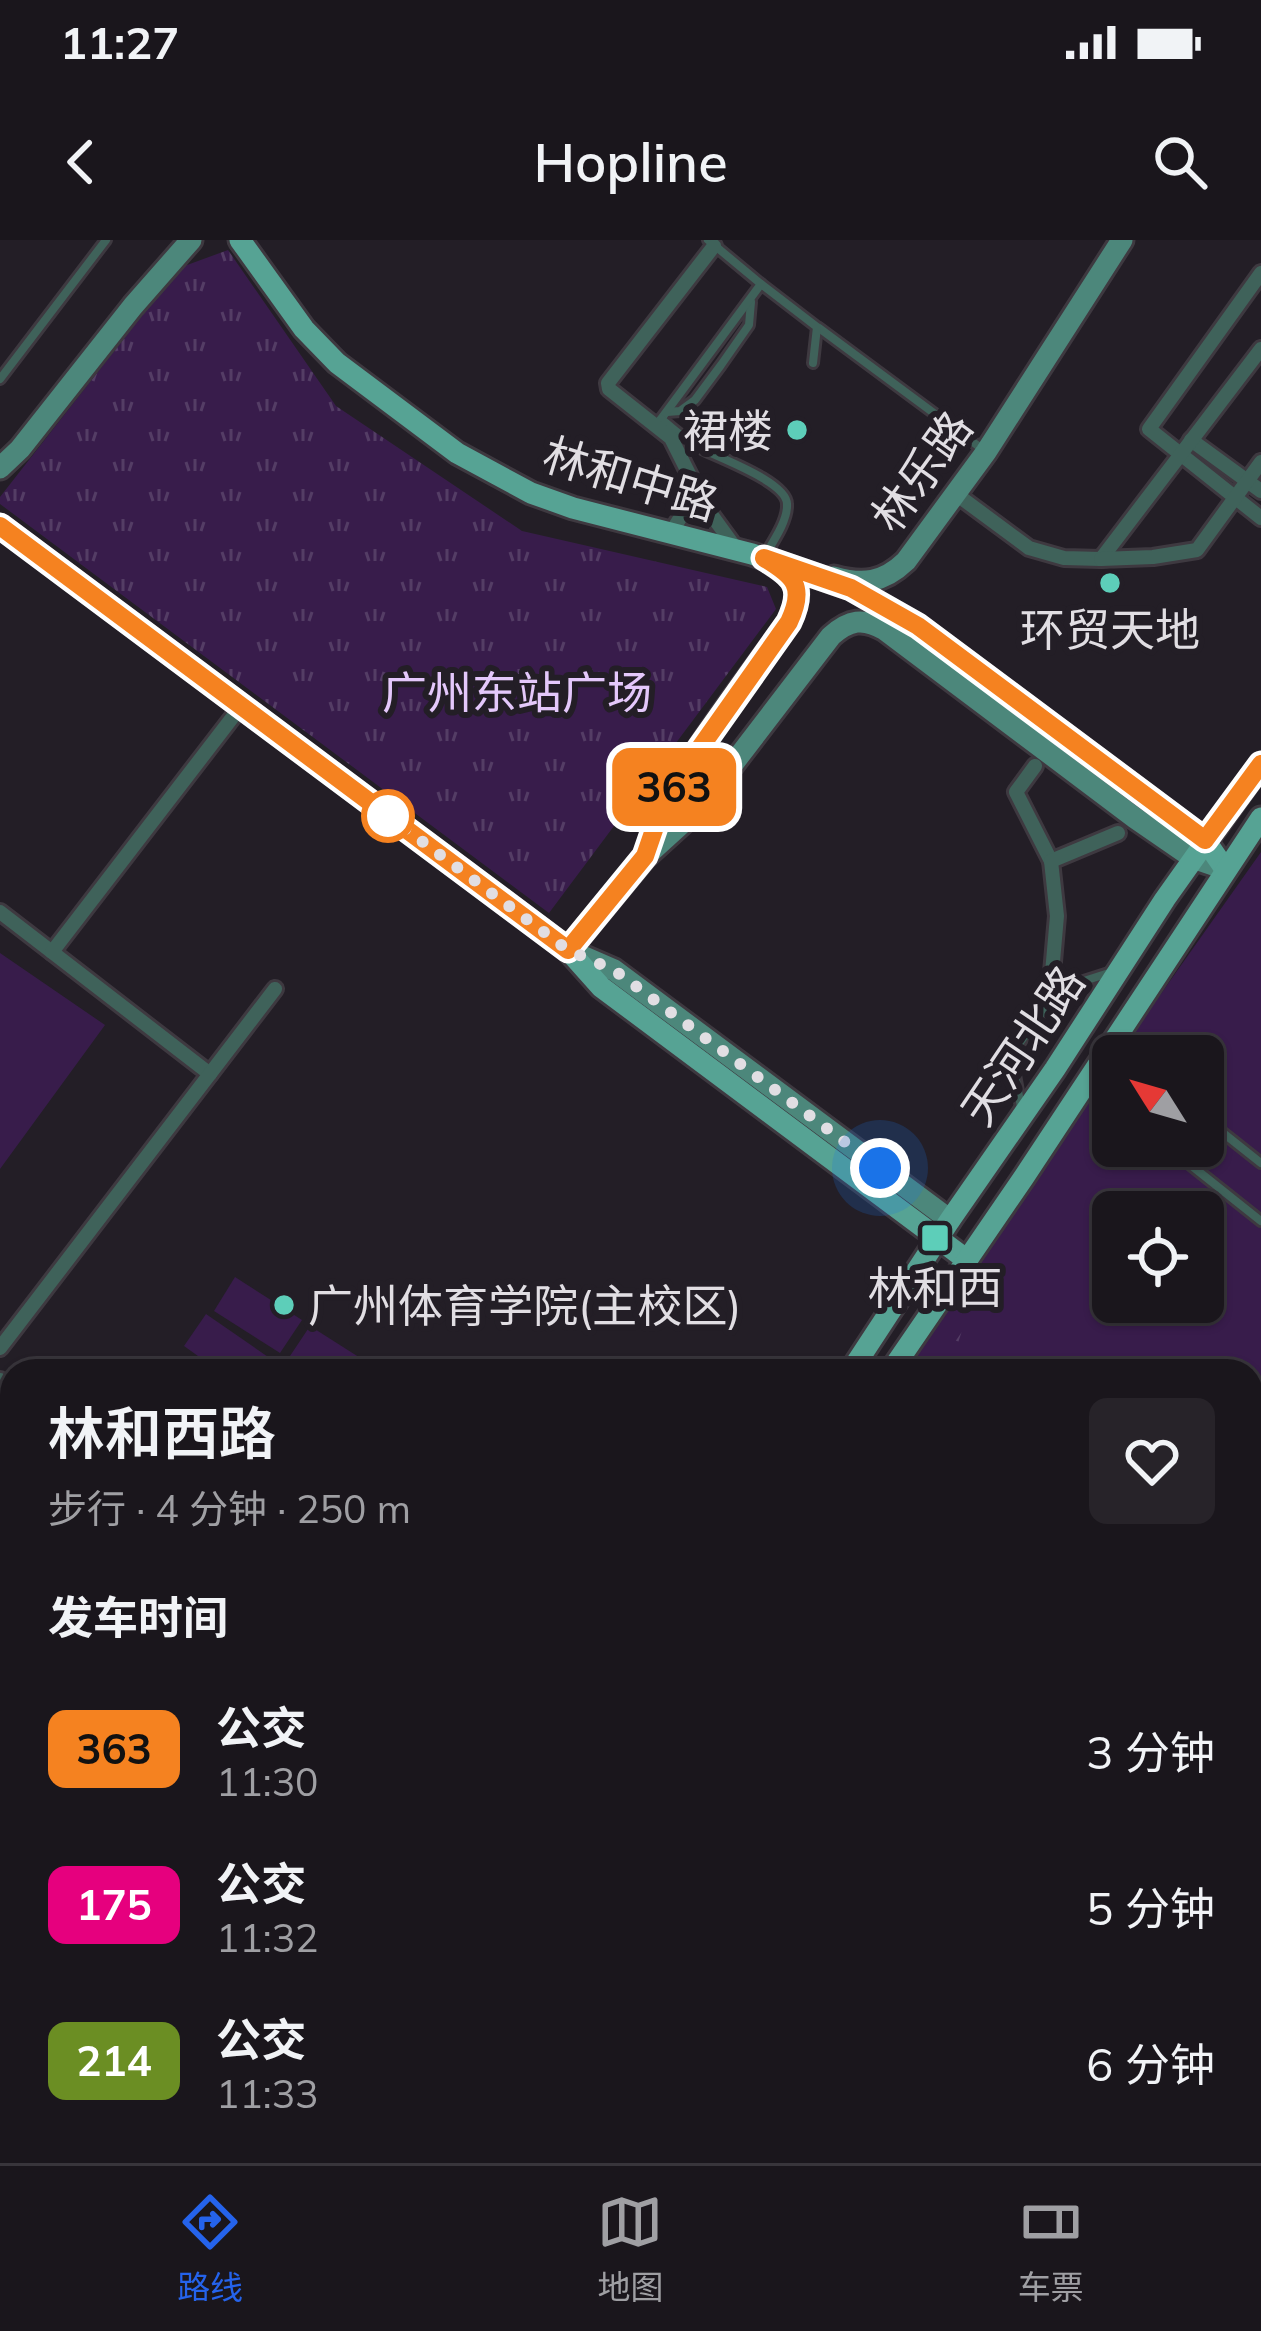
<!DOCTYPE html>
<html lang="zh">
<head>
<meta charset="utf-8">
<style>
	:root { --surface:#1a161c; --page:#272329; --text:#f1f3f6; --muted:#9f9fa3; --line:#38353b; --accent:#2563eb }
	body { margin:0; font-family:Mulish,"Noto Sans SC",sans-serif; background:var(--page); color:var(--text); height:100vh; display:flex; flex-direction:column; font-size:45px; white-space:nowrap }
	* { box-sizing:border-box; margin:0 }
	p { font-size:39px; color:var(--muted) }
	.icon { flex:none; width:66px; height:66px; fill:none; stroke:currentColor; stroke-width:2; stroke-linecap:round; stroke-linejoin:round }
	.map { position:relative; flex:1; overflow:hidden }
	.drawer { position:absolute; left:0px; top:1119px; width:1263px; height:804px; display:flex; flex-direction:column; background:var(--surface); border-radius:36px 36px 0 0; box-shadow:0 3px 9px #0004,0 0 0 3px var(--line) }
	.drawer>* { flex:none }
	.badge { padding:0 24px; border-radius:18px; font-size:42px; line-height:78px }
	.needle { width:78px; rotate:307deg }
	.tools { position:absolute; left:1092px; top:795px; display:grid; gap:24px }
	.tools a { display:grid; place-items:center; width:132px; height:132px; border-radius:18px; background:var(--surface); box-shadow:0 3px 9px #0004,0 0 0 3px var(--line); font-size:60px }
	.you { position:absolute; width:60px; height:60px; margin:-30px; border:9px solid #fff; border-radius:50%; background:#1a73e8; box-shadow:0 0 0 18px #1a73e833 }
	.map>.badge { position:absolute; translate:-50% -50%; box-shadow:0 0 0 6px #fff }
	h2 { padding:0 48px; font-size:45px; line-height:108px }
	.round { display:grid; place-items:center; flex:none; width:126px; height:126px; border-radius:18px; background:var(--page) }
	.overview { display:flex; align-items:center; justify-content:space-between; height:204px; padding:0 48px }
	h1 { font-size:57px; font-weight:600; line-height:90px }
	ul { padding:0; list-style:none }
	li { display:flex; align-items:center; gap:36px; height:156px; padding:0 48px }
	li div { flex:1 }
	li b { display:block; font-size:45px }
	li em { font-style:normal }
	li .badge { min-width:132px; font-weight:700; text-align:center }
	.status { display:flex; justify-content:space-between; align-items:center; height:84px; padding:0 60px; background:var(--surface); direction:ltr }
	.status svg { height:33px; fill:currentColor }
	header { display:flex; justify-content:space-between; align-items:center; height:156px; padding:0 48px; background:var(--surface); font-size:54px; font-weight:600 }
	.dock { display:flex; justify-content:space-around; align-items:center; height:168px; border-top:3px solid var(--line); background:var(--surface); font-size:33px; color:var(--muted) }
	.dock a { display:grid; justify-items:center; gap:6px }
	.dock .on { color:var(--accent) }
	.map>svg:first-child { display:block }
	.grass { fill:#381c4b; fill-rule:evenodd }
	.park { fill:url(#park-tufts) }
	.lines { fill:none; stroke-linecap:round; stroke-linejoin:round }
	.lane-casing { stroke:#3e3940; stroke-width:14 }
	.street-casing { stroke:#3e3940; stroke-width:20 }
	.secondary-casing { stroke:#3e3940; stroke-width:27 }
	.primary-casing { stroke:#3e3940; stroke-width:27 }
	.lane { stroke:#3f625a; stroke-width:8 }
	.street { stroke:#3f625a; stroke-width:14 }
	.secondary { stroke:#4c877b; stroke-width:21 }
	.primary { stroke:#56a394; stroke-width:21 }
	.line-casing { stroke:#fff; stroke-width:27 }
	.line { stroke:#f58220; stroke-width:18 }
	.walk { stroke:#e1dee3; stroke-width:12; stroke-dasharray:0 21.6 }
	.poi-dot { fill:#5dceb9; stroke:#231e26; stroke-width:4.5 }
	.stop-dot { fill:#fff; stroke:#f58220; stroke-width:6 }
	.labels { text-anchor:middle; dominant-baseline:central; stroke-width:12; stroke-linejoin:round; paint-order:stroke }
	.poi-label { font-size:45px; fill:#e1dee3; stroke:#231e26 }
	.street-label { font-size:45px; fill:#e1dee3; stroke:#231e26 }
	.park-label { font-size:45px; fill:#e4c8fb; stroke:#231e26 }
</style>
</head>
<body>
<div class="status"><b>11:27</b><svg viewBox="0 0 49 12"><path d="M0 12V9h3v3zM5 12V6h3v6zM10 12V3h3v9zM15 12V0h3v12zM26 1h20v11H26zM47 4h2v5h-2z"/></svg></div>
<header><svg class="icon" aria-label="back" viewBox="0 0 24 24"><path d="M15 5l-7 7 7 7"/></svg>Hopline<svg class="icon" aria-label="search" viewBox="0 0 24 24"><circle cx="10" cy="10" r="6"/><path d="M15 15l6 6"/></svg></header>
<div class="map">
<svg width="1261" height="1923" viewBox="0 0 1261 1923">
	<defs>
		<pattern id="park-tufts" width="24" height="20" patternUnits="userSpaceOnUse" patternTransform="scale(3)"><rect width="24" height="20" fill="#381c4b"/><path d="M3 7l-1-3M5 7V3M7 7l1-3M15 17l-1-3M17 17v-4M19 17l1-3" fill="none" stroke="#543d65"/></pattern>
	</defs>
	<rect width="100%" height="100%" fill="#231e26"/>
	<g class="grass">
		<path d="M 1261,612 L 1261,1854 L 1251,1847 L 1251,1131 L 896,1131 L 1113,822 L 1113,906 L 1203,906 L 1203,816 L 1117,816 ZM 1113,972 L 1203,972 L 1203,1062 L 1113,1062 Z"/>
		<path d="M 0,713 L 105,785 L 0,929 Z"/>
		<path d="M 235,1037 L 302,1080 L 280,1113 L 214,1071 Z"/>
		<path d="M 206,1074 L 271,1119 L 263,1131 L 219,1131 L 184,1106 Z"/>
		<path d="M 310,1086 L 376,1128 L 374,1131 L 307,1131 L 288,1119 Z"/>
		<path d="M 185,1911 L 242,1911 L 248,1915 L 243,1923 L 177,1923 Z"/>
	</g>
	<g class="park">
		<path d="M 228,10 L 336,166 L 522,291 L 767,347 L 776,369 L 549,673 L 0,264 L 0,257 L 179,28 Z"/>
		<path d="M 968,1083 L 1027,1131 L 935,1131 Z"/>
	</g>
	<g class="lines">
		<g class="lane-casing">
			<g id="lane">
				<path d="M 708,0 L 761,44"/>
				<path d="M 819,88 L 985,211"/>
				<path d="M 0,139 L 106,0"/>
				<path d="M 667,172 L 680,171 L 695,160 L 721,125 L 749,85 L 751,62"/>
				<path d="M 661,179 L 761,44 L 817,87 L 813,123"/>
				<path d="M 658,182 L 661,179 C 674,189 686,201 700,208 C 719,218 787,242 787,264 C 788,281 772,303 764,317"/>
				<path d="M 1021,867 L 1012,819 L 1016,808 L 1059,749 L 1112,732"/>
				<path d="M 1203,877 L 1261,923"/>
				<path d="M 1163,906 L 1173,911 L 1261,981"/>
				<path d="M 682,1131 L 697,1126 L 727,1131"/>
				<path d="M 1153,1911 L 1168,1923"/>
			</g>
		</g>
		<g class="street-casing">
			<g id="street">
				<path d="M 714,6 L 608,143 L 609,149 L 671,198 L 705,266 L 737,310"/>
				<path d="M 1261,33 L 1149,189 L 1261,278"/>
				<path d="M 1191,200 L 1261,251"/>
				<path d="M 956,254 L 1029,308 L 1064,318 L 1101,319 L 1261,109"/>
				<path d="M 672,291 L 697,251"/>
				<path d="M 1101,319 L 1153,317 L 1197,310 L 1261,222"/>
				<path d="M 1035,526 L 1016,552 L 1051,621"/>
				<path d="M 0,672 L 52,712"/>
				<path d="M 1051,744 L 1057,676 L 1051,621 L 1118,593"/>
				<path d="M 210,834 L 52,712 L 242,465"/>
				<path d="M 0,1108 L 275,749"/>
				<path d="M 0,1140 L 12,1149"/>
				<path d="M 1251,1872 L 1261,1880"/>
				<path d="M 687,1911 L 703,1923"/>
				<path d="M 1198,1911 L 1214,1923"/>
				<path d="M 810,1923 L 820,1911"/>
				<path d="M 1087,1923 L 1096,1911"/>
			</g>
		</g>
		<g class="secondary-casing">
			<g id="secondary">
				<path d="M 0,228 L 20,209 L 133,66 L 191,0"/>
				<path d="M 834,337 C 863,345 883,343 906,321 L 986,212 L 1122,0"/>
				<path d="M 645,616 C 675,529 736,457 789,382 C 802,354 801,340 773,324"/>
				<path d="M 950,980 L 614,730 L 568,710 L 645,617 L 700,567 L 831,396 C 849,380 863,377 885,390 L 1135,578 L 1193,618 L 1225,629"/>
				<path d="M 1251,1902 L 1261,1909"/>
				<path d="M 1235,1911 L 1251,1923"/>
			</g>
		</g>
		<g class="primary-casing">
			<g id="primary">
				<path d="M 240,0 L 304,89 L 337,123 L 457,213 L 531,253 L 573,268 L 752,314 L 851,348 L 918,386 L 1205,600 L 1225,629"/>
				<path d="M 0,286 L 568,710 L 601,747 L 967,1020"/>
				<path d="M 851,1131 L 950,980 L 1055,829 L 1165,659 L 1261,524"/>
				<path d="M 891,1131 L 1024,937 L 1261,578"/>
				<path d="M 313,1923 L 321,1911"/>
				<path d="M 354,1923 L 362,1911"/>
			</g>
		</g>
		<use href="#lane" class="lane"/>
		<use href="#street" class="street"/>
		<use href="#secondary" class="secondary"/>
		<use href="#primary" class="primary"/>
	</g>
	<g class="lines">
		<g class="line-casing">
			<path id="line" d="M 0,286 L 568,710 L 645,616 L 656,584 L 685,529 L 789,382 C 806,346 794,336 764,318 L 851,348 L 918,386 L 1205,600 L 1261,524"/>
		</g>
		<use href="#line" class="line"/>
		<path class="walk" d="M 388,576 L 568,710 L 614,730 L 880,928"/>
	</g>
	<g class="poi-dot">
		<circle cx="797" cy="190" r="12"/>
		<circle cx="1110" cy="343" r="12"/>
		<rect x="920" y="983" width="30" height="30" rx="6"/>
		<circle cx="284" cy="1065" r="12"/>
	</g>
	<circle class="stop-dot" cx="388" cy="576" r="24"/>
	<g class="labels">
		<g class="poi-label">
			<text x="773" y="190" text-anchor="end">裙楼</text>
			<text x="1110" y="389">环贸天地</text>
			<text x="935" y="1047">林和西</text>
			<text x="308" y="1065" text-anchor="start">广州体育学院(主校区)</text>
		</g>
		<g class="street-label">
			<text transform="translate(921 231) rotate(-54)">林乐路</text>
			<text transform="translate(631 238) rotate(17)">林和中路</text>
			<text transform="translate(1022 805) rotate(-56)">天河北路</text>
		</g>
		<g class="park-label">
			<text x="517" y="452">广州东站广场</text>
		</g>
	</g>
</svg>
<div class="tools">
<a><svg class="needle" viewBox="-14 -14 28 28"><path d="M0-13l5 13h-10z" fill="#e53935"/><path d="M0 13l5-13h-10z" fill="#9f9fa3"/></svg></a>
<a><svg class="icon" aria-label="locate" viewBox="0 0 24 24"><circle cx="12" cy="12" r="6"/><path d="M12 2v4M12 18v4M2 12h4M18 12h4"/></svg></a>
</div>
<div class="you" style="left:880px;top:928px"></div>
<b class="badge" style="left:674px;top:547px;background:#f58220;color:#111">363</b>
<section class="drawer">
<div class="overview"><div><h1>林和西路</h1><p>步行 · 4 分钟 · 250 m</p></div><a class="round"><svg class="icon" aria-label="heart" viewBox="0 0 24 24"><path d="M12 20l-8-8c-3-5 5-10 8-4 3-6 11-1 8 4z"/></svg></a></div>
<h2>发车时间</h2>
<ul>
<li><span class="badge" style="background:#f58220;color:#111">363</span><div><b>公交</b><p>11:30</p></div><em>3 分钟</em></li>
<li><span class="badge" style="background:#e6007e;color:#fff">175</span><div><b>公交</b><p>11:32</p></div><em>5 分钟</em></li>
<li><span class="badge" style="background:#6b8e23;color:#fff">214</span><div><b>公交</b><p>11:33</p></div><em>6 分钟</em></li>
</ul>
</section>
</div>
<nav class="dock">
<a class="on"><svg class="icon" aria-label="directions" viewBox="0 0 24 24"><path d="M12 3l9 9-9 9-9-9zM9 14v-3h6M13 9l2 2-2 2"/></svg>路线</a>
<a><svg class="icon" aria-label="map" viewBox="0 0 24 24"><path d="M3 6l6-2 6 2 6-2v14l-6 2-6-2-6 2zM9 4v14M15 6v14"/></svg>地图</a>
<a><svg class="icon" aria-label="tickets" viewBox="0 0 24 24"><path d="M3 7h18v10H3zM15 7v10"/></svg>车票</a>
</nav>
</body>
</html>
